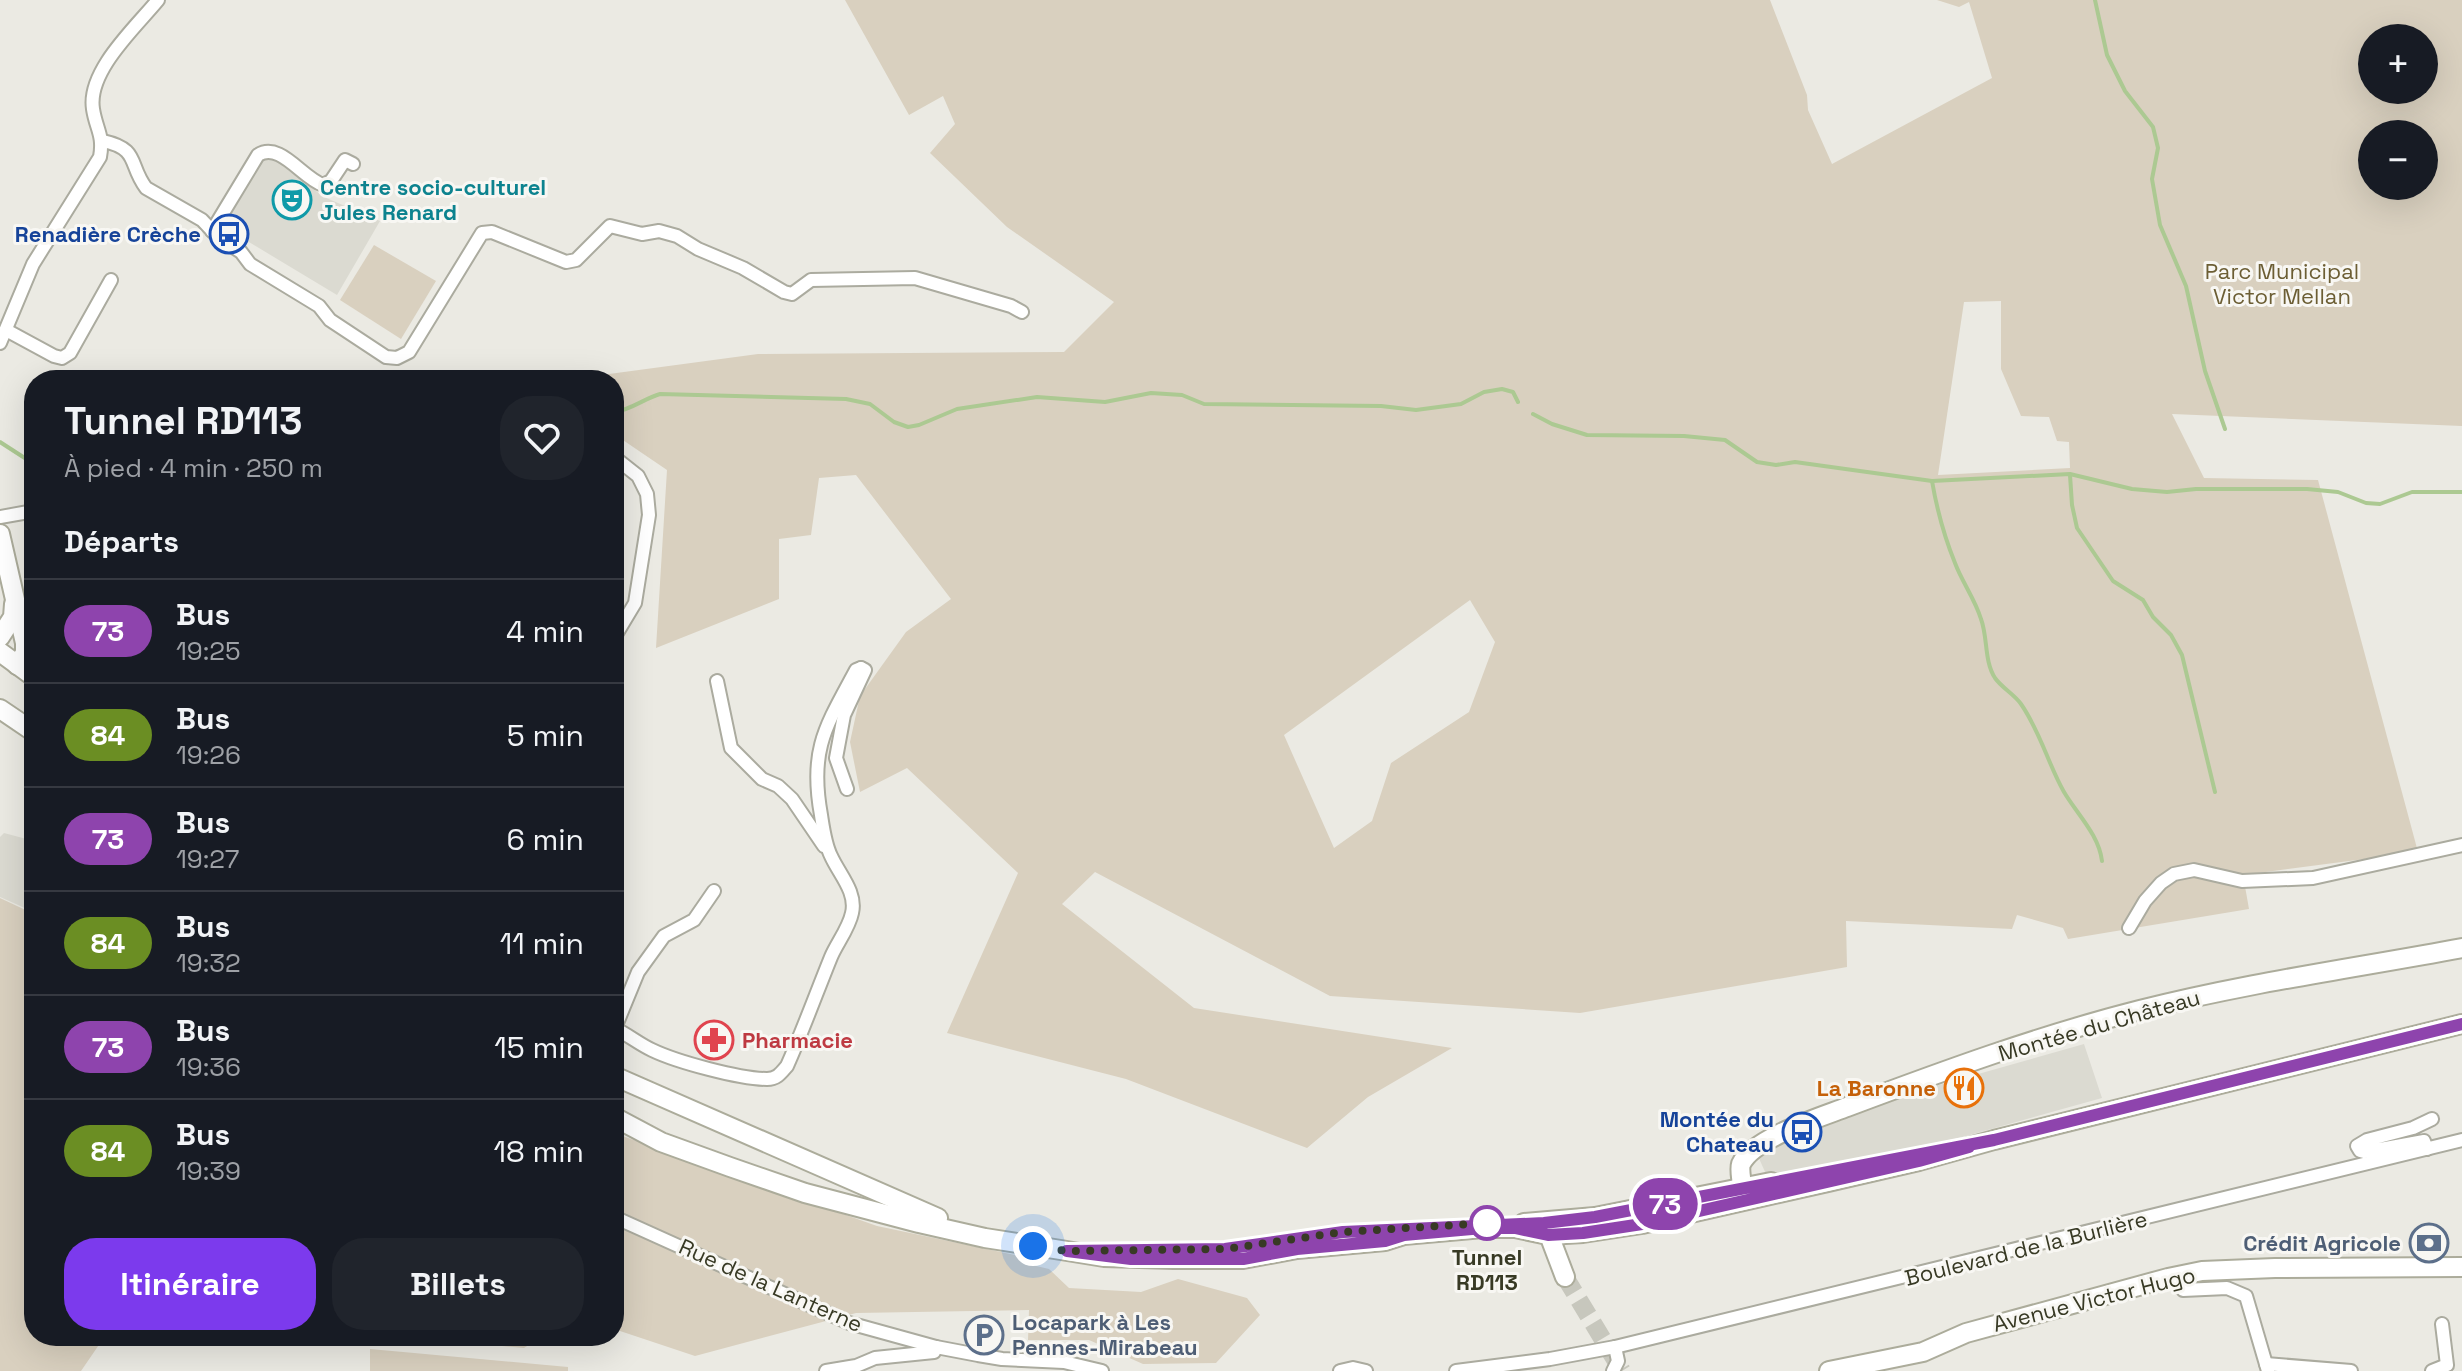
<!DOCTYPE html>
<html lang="fr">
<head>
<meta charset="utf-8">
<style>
	:root { --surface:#171b24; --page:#20242c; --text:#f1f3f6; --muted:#9ea1a6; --line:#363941; --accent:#7c3aed }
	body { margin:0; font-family:"Space Grotesk",sans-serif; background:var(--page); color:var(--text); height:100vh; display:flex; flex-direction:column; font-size:30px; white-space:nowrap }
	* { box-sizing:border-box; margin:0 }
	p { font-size:26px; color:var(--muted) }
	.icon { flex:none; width:44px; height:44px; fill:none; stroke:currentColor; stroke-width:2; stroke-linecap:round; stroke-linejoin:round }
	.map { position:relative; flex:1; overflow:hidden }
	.panel { position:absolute; left:24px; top:370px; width:600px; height:976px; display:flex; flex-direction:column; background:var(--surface); border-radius:32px; box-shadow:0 8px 32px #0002 }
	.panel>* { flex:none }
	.badge { padding:0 16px; border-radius:26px; font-size:28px; line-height:52px }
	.fabs { position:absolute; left:2358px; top:24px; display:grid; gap:16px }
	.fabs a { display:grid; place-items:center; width:80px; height:80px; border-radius:50%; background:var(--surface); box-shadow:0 8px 32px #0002; font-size:40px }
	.you { position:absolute; width:40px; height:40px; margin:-20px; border:6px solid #fff; border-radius:50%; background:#1a73e8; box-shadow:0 0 0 12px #1a73e833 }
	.map>.badge { position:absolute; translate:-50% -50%; box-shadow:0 0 0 4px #fff }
	h2 { padding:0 40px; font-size:30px; line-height:72px }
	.round { display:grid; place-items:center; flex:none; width:84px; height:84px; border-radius:32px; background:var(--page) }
	.head { display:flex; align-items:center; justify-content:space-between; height:136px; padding:0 40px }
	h1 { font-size:38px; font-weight:700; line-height:60px }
	.primary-button { display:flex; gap:16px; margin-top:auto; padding:16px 40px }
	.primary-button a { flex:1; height:92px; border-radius:32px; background:var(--accent); color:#fff; font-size:32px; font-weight:700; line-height:92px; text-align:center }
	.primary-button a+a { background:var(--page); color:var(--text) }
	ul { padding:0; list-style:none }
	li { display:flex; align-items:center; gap:24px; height:104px; padding:0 40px; border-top:2px solid var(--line) }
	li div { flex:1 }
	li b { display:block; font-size:30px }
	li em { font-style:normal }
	li .badge { min-width:88px; font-weight:700; text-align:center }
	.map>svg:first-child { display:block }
	.built { fill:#dbdad1 }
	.green { fill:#d9d0bf; fill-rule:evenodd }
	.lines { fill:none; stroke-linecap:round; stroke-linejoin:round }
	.stream { stroke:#acc992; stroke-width:4 }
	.secondary-tunnel { stroke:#c7c7bd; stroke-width:18; stroke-dasharray:18 9; stroke-linecap:butt }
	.street-casing { stroke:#abab9f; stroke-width:16 }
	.secondary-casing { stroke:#acac9b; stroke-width:22 }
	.street { stroke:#fff; stroke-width:12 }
	.secondary { stroke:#fff; stroke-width:18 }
	.line-casing { stroke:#fff; stroke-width:18 }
	.line { stroke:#8e44ad; stroke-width:12 }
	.walk { stroke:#383a25; stroke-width:8; stroke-dasharray:0 14.4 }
	.stop-dot { fill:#fff; stroke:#8e44ad; stroke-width:4 }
	.labels { text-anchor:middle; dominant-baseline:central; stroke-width:6; stroke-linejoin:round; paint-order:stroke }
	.culture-label { font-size:22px; font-weight:bold; fill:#0d838f; stroke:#f8f7f3; text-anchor:start }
	.transit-label { font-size:22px; font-weight:bold; fill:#164399; stroke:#f8f7f3; text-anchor:end }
	.park-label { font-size:22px; fill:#6c5e34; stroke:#f8f7f3 }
	.street-label { font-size:22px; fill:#383a25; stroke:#f8f7f3 }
	.health-label { font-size:22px; font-weight:bold; fill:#be3a42; stroke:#f8f7f3; text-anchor:start }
	.food-label { font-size:22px; font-weight:bold; fill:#c56008; stroke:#f8f7f3; text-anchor:end }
	.service-label { font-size:22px; font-weight:bold; fill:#4e5e75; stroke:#f8f7f3; text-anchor:end }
	.stop-label { font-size:22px; font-weight:bold; fill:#383a25; stroke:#f8f7f3 }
</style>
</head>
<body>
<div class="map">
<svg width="2462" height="1371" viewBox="0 0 2462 1371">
	<rect width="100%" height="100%" fill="#ebeae3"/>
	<g class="built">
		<path d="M 271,157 L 324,197 L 380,221 L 337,295 L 224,227 L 262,159 Z"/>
		<path d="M 4,833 L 34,841 L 34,912 L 0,897 L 0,837 Z"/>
		<path d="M 2084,1044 L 2102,1098 L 1959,1138 L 1809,1170 L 1766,1174 L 1757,1154 L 1879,1102 Z"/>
	</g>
	<g class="green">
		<path d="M 845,0 L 1770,0 L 1807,95 L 1808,110 L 1832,164 L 1992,78 L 1969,2 L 1959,7 L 1937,0 L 2462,0 L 2462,426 L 2172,414 L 2204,478 L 2318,480 L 2418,852 L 2243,875 L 2249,909 L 2068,939 L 2063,928 L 2017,915 L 2012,929 L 1846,921 L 1847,967 L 1580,1013 L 1330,996 L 1095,872 L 1062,904 L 1194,1008 L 1452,1048 L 1368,1097 L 1307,1148 L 1126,1079 L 947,1033 L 1018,873 L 907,768 L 860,792 L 850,742 L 860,696 L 906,632 L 951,599 L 856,475 L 819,478 L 811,535 L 779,539 L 779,599 L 656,648 L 667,470 L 614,434 L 614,380 L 531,380 L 609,374 L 758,354 L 1064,352 L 1114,302 L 1007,227 L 930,153 L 955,124 L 943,96 L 909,115 ZM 2372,38 L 2424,38 L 2424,90 L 2372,90 ZM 2372,134 L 2424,134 L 2424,186 L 2372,186 ZM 2001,301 L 2001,369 L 2021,416 L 2049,417 L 2057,441 L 2069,442 L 2070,468 L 1938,475 L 1964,302 ZM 1470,600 L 1495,642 L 1469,712 L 1391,763 L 1372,821 L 1334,848 L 1284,735 Z"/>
		<path d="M 374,245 L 436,281 L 401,339 L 340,300 Z"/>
		<path d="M 0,898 L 34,914 L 34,1336 L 105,1336 L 81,1371 L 0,1371 Z"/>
		<path d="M 614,1133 L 877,1226 L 1015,1255 L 1024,1263 L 1049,1269 L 1069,1288 L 1141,1292 L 1178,1279 L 1247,1298 L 1260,1315 L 1216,1363 L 1143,1364 L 1089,1340 L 1028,1340 L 1029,1310 L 856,1313 L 695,1356 L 614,1329 Z"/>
		<path d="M 393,1336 L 543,1336 L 524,1348 Z"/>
		<path d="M 370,1349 L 568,1367 L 568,1371 L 370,1371 Z"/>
	</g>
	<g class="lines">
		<g class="stream">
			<path d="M 2095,0 L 2107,55 L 2125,91 L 2153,127 L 2158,148 L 2152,179 L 2160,225 L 2186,286 L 2205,371 L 2225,429"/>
			<path d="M 614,412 C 629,411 645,398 660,394 L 846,399 L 870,404 L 894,422 L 908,427 L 919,425 L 957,409 L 1037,397 L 1105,402 L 1151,393 L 1182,395 L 1204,404 L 1381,406 L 1416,410 L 1461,404 L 1484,392 L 1502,389 L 1513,392 L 1518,402"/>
			<path d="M 1533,414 L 1552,424 L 1587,435 L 1684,436 L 1725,440 L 1757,462 L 1776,465 L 1795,462 L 1932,481 L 2070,474 L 2132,489 L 2167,492 L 2196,489 L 2307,489 L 2338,492 L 2366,503 L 2380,504 L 2412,492 L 2462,492"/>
			<path d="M 0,442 L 34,464"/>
			<path d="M 2070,475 L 2072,505 L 2077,528 L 2113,581 L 2143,600 L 2153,617 L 2171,635 L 2182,655 L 2215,792"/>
			<path d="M 1932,481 C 1937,510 1944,536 1955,563 C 1962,582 1975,599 1981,619 C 1988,638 1984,661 1995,678 C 2002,688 2014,694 2021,704 C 2041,733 2048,764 2064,792 C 2077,814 2099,835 2102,861"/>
		</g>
		<path class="secondary-tunnel" d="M 1565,1277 L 1622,1371"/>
		<g class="street-casing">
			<g id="street">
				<path d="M 103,141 C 140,149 128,164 146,188 L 202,220 L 218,237 L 241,252 L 250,264 L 319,306 L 330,320 L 386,357 L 397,358 L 409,352 L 482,233 L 492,232 L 566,262 L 576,260 L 610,226 L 642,234 L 659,231 L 677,236 L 698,249 L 743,268 L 784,292 L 792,294 L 811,280 L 915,278 L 1011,306 L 1022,312"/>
				<path d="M 212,231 L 258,155 C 280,141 302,178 323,185 L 331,181 L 345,160 L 353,164"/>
				<path d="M 6,330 L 54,356 L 62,358 L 70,353 L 111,280"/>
				<path d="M 0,343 L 33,264 L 100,157 C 104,135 96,129 93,109 C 87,71 136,27 158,0"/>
				<path d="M 614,457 L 638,476 L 647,494 L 649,515 L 635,603 L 614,638"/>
				<path d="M 0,517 L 34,511"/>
				<path d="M 717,681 L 731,748 L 762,779 L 778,786 L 792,799 L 824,846"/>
				<path d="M 847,789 L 836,758 L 844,715 L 865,670 L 861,668"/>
				<path d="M 2129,928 L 2145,901 L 2161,883 L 2174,874 L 2194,870 L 2242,881 L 2313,878 L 2462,845"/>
				<path d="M 614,1028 C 627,1034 639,1044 652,1050 C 677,1062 740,1079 767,1079 C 777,1079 781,1073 787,1066 C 803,1030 816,994 831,957 C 837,943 849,928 852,913 C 857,892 839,874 831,856 C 825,844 823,828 821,815 C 809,749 826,726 856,670 L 861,668"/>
				<path d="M 615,1028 L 638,972 L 664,936 L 694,920 L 714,891"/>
				<path d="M 2427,1149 L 2424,1141 L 2364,1152 L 2360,1151 L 2357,1146 L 2367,1140 L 2413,1128 L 2432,1119"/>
				<path d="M 614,1217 L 849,1323 L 936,1347 L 978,1355 L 1002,1359 L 1064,1362 L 1102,1371"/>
				<path d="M 2174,1276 L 2183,1290 L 2227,1288 L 2246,1296 L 2268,1371"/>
				<path d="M 2266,1364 L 2351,1371"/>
				<path d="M 826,1371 L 856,1366 L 875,1358 L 934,1352 L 936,1347"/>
				<path d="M 1340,1371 L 1353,1368 L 1366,1371"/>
				<path d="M 1456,1371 L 1550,1359 L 1615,1347"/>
				<path d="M 1613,1371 L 1618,1361 L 1615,1347 L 2462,1140"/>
				<path d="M 2432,1371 L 2447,1365 L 2442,1324"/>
			</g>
		</g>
		<g class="secondary-casing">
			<g id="secondary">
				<path d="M 0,534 L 25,643 L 25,653 L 17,665"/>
				<path d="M 0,637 L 13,617 L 14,604"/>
				<path d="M 0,652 L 34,677"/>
				<path d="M 0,709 L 34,732"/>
				<path d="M 614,1076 L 938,1218"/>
				<path d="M 614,1117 L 661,1142 L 730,1167 L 805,1193 L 919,1223 L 985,1238 L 1067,1251 L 1104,1257 L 1174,1259 L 1243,1259 L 1297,1249 L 1385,1241 L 1404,1235 L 1483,1228 L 1515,1228 L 1548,1235 L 1583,1233 L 1642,1224 L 1828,1182 L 1919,1161 L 1994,1140 L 2462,1024"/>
				<path d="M 1752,1191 L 1742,1187 C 1742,1181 1739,1170 1741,1164 C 1753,1138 1821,1117 1847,1107 C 1943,1071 2041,1035 2140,1010 C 2246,983 2355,968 2462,948"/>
				<path d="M 1524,1223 L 1595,1217 L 1771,1182"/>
				<path d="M 1546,1227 L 1565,1277"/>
				<path d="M 1829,1371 L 1923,1352 L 1966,1333 L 2168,1278 L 2202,1271 L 2275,1268 L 2462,1267"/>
			</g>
		</g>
		<use href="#street" class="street"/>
		<use href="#secondary" class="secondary"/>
	</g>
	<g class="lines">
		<g class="line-casing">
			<path id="line" d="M 1969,1147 L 1919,1161 L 1642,1224 L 1583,1233 L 1548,1235 L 1515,1228 L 1483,1228 L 1404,1235 L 1385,1241 L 1297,1249 L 1243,1259 L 1131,1259 L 1067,1251 L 1225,1249 L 1343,1232 L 1544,1223 L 1595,1217 L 1994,1140 L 2462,1024"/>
		</g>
		<use href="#line" class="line"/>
		<path class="walk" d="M 1033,1246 L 1067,1251 L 1225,1249 L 1343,1232 L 1487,1223"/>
	</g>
	<defs>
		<g id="theatre-ring" transform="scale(2)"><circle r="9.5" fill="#f8f7f3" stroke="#0f9aa8" stroke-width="1.5"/><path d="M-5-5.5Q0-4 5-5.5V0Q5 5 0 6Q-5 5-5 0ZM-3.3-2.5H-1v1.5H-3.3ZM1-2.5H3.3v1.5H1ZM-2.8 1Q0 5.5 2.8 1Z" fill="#0f9aa8"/></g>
		<g id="bus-ring" transform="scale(2)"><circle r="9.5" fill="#f8f7f3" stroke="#1a4fb4" stroke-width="1.5"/><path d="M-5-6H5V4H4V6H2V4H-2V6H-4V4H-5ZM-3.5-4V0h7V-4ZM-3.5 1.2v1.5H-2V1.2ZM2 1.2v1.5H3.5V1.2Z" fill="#1a4fb4"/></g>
		<g id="pharmacy-ring" transform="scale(2)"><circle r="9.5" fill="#f8f7f3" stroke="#e0444e" stroke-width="1.5"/><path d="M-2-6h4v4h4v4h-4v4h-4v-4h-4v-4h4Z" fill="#e0444e"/></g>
		<g id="restaurant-ring" transform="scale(2)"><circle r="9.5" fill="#f8f7f3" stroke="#e8710a" stroke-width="1.5"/><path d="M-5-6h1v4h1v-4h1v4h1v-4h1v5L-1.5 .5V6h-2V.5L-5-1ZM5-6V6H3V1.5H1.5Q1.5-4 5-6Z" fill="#e8710a"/></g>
		<g id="bank-ring" transform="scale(2)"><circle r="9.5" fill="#f8f7f3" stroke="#5c6f8a" stroke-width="1.5"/><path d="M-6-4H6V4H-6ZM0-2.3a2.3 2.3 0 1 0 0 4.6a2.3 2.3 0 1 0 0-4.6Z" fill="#5c6f8a"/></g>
		<g id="parking-ring" transform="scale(2)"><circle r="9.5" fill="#f8f7f3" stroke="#5c6f8a" stroke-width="1.5"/><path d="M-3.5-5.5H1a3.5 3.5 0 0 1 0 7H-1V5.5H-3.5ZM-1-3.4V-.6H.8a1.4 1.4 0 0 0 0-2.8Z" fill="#5c6f8a"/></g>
	</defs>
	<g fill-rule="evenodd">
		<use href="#theatre-ring" x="292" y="200"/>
		<use href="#bus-ring" x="229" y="234"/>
		<use href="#pharmacy-ring" x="714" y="1040"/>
		<use href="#restaurant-ring" x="1964" y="1088"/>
		<use href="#bus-ring" x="1802" y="1132"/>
		<use href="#bank-ring" x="2429" y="1243"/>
		<use href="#parking-ring" x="984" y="1335"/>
	</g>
	<circle class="stop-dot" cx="1487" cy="1223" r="16"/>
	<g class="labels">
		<g class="culture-label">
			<text x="320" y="187">Centre socio-culturel<tspan x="320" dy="25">Jules Renard</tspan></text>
		</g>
		<g class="transit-label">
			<text x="201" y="234">Renadière Crèche</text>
			<text x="1774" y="1119">Montée du<tspan x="1774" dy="25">Chateau</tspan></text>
		</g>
		<g class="park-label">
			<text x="2282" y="271">Parc Municipal<tspan x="2282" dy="25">Victor Mellan</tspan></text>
		</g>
		<g class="street-label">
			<text transform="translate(2099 1025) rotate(-16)">Montée du Château</text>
			<text transform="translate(2026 1248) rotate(-14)">Boulevard de la Burlière</text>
			<text transform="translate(771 1285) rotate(24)">Rue de la Lanterne</text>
			<text transform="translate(2094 1299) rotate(-14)">Avenue Victor Hugo</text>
		</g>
		<g class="health-label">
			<text x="742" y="1040">Pharmacie</text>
		</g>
		<g class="food-label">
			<text x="1936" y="1088">La Baronne</text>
		</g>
		<g class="service-label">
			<text x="2401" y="1243">Crédit Agricole</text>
			<text x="1012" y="1322" text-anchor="start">Locapark à Les<tspan x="1012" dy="25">Pennes-Mirabeau</tspan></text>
		</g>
		<g class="stop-label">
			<text x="1487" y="1257">Tunnel<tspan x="1487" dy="25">RD113</tspan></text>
		</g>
	</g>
</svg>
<div class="fabs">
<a>+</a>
<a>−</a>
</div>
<div class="you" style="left:1033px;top:1246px"></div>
<b class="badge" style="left:1665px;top:1204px;background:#8e44ad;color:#fff">73</b>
<section class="panel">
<div class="head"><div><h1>Tunnel RD113</h1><p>À pied · 4 min · 250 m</p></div><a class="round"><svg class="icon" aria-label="heart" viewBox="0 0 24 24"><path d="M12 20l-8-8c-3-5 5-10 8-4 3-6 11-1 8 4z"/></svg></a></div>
<h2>Départs</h2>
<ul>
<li><span class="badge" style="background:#8e44ad;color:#fff">73</span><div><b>Bus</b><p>19:25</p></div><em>4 min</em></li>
<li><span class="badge" style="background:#6b8e23;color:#fff">84</span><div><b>Bus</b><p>19:26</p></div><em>5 min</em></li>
<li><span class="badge" style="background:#8e44ad;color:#fff">73</span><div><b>Bus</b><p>19:27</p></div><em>6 min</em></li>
<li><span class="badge" style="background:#6b8e23;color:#fff">84</span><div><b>Bus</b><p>19:32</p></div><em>11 min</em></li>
<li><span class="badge" style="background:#8e44ad;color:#fff">73</span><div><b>Bus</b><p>19:36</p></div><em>15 min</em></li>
<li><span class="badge" style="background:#6b8e23;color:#fff">84</span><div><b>Bus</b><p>19:39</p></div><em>18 min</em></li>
</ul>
<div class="primary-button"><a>Itinéraire</a><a>Billets</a></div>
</section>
</div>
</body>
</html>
